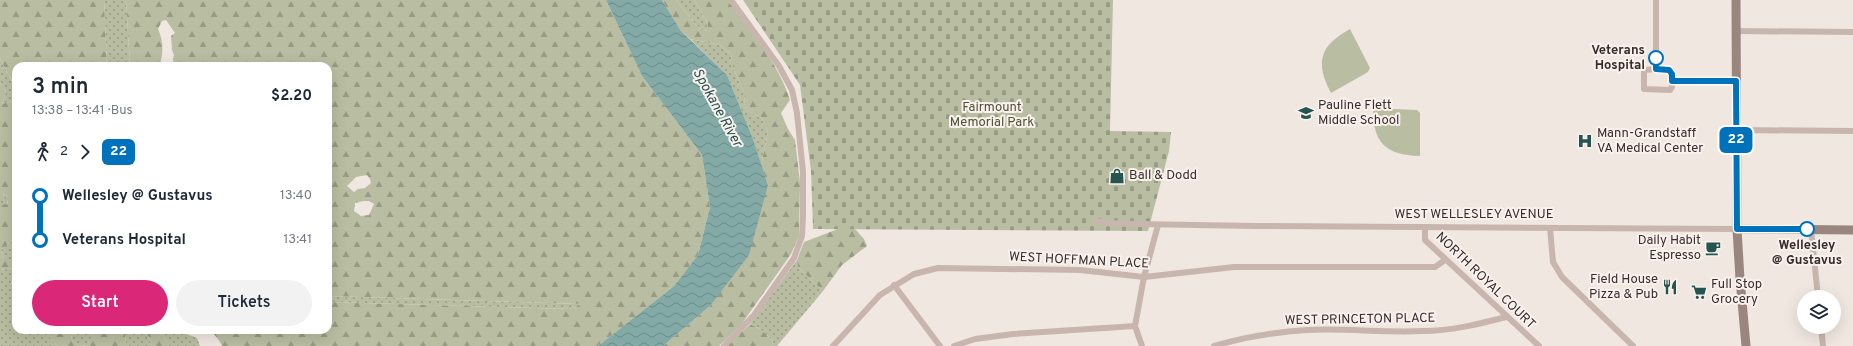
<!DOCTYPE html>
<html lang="en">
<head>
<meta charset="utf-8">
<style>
	:root { --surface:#fff; --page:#f2f2f3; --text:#1f2937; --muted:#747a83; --accent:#db2777 }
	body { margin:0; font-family:Overpass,sans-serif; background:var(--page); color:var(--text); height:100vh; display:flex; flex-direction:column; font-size:15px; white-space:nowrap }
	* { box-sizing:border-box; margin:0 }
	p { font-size:13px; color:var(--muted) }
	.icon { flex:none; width:22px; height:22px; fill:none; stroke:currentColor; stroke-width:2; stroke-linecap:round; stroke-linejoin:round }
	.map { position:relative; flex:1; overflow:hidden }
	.drawer { position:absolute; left:12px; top:62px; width:320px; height:272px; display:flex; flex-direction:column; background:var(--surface); border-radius:12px; box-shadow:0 4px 16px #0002 }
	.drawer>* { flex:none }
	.badge { padding:0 8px; border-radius:6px; font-size:14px; line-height:26px }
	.tools { position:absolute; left:1797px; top:290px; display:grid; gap:8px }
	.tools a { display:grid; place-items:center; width:44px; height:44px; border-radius:50%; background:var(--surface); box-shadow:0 4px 16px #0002; font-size:20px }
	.map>.badge { position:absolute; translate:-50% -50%; box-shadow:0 0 0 2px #fff }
	.legs { display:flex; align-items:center; gap:6px; height:44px; padding:0 20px; font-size:13px }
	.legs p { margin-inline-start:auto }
	.headline { display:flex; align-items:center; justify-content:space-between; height:68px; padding:0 20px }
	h1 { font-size:22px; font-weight:600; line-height:30px }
	.button { display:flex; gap:8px; margin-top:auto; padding:8px 20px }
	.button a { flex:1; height:46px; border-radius:24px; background:var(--accent); color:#fff; font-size:16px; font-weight:600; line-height:46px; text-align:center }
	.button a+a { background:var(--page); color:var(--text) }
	ul { padding:0 20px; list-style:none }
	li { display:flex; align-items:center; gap:14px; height:44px; font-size:15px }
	li i { display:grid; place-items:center; width:6px; height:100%; margin:0 5px; background:currentColor }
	li i::after { content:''; width:10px; height:10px; margin:-5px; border:3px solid; border-radius:50%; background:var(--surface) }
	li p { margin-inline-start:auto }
	li:first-child i { background:linear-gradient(#0000 50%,currentColor 0) }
	li:last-child i { background:linear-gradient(currentColor 50%,#0000 0) }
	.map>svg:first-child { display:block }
	.grass { fill:url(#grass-dots) }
	.forest { fill:url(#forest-firs); fill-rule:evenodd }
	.cemetery { fill:url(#cemetery-stones) }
	.garden { fill:#b9bea2 }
	.water { fill:url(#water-waves) }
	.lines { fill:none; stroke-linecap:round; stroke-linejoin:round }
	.minor { stroke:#c8b6ae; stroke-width:6 }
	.secondary { stroke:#9b857f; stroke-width:9 }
	.line-1-casing { stroke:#fff; stroke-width:9 }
	.line-1 { stroke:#0072bc; stroke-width:6 }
	.stop-1-dot { fill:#fff; stroke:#0072bc; stroke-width:2 }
	.labels { text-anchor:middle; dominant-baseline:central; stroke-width:4; stroke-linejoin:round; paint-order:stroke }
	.stop-label { font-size:13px; font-weight:bold; fill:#372d2b; stroke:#f9f1ed; text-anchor:end }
	.poi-label { font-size:13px; fill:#372d2b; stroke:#f9f1ed; text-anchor:start }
	.park-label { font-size:13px; fill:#4c5332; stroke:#f9f1ed }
	.street-label { font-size:13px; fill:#372d2b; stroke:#f9f1ed }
	.water-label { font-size:14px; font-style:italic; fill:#265450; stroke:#f9f1ed }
</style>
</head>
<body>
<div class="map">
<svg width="1853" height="346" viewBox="0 0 1853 346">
	<defs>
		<pattern id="grass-dots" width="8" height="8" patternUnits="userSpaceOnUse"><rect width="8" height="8" fill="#b9bea2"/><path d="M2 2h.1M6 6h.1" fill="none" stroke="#979b84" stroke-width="1.8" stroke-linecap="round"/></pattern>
		<pattern id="forest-firs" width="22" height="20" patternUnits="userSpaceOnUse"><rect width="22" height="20" fill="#b9bea2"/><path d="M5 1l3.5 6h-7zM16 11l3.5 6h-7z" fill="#979b84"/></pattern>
		<pattern id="cemetery-stones" width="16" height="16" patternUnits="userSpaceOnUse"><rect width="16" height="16" fill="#b9bea2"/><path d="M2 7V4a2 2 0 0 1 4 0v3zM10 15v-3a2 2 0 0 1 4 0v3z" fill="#979b84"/></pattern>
		<pattern id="water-waves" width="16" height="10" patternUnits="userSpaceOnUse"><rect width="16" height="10" fill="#83aaa6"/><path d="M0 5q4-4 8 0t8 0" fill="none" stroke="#6c8b87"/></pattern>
	</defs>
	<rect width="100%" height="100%" fill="#f1e7e1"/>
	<g class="grass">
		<path d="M 104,0 L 126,0 L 130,66 L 107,66 Z"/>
		<path d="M 676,0 L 694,0 L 708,24 L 708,30 L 703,31 L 696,25 Z"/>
		<path d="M 690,39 L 720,45 L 731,54 L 733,68 L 744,92 L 745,106 L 750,112 L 762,118 L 768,132 L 761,165 L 753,139 L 727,75 Z"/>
		<path d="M 0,59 C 7,72 16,84 16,100 L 2,104 L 6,92 L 0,83 Z"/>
		<path d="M 0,194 L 6,195 L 8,205 L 0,205 Z"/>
		<path d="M 16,237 L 16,259 L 3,259 L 1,250 Z"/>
		<path d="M 797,260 L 798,267 L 823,291 L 777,346 L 772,346 L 773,341 L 760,329 L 750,324 Z"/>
		<path d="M 16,264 L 16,280 L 13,280 L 11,283 L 16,289 L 16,330 L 44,330 L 57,346 L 0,346 L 0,270 L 14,268 Z"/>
		<path d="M 328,296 L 583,304 L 572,309 L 328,302 Z"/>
		<path d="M 70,330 L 96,330 L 87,345 L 79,346 L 72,340 Z"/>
		<path d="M 125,330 L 146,330 L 152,346 L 126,346 Z"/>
		<path d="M 159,330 C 173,330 183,332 197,338 L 200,346 L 167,346 L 167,342 Z"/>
	</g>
	<g class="forest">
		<path d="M 0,0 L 104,0 L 107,66 L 16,66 L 16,93 L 14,84 L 0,59 Z"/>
		<path d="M 126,0 L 606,0 L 642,76 L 702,155 L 710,207 L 698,255 L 674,286 L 598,346 L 222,346 L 220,342 L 211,330 L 328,330 L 328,302 L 572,309 L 582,304 L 328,296 L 328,66 L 174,66 L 173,59 L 174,55 L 172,50 L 171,36 L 175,33 L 166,20 L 162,21 L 158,29 C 164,42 163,52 160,66 L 130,66 ZM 367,175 L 370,179 L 371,183 L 365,188 L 358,189 L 354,192 L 347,186 L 356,177 ZM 364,201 L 369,201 L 374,204 L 369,215 L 361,216 L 354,211 L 355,203 Z"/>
		<path d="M 662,0 L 676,0 L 696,25 L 703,31 L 708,30 L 708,24 L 694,0 L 728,0 C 750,31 778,62 790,100 L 781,113 L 788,129 L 795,140 L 800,182 L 799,236 L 791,254 L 741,325 L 719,346 L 663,346 L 710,306 L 768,185 L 761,165 L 768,132 L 762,118 L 750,112 L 745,106 L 744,92 L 733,68 L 731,54 L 720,45 L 690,39 L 681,31 Z"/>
		<path d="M 0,83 L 6,92 L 2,104 L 16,100 L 16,237 L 1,250 L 3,259 L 16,259 L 14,268 L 0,270 L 0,205 L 8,204 L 6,195 L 0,194 Z"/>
		<path d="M 838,229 L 855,229 L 864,239 L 867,246 L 842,265 L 823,291 L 798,267 L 797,260 L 804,242 Z"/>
		<path d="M 750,324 L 760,329 L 773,341 L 772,346 L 727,346 Z"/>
		<path d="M 44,330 L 70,330 L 72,340 L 79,346 L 57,346 Z"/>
		<path d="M 96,330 L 125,330 L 126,346 L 82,346 L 87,345 Z"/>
		<path d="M 146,330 L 159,330 L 167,342 L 167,346 L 152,346 Z"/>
	</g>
	<path class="cemetery" d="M 743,0 L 1113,0 L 1110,131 L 1171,132 L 1169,151 L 1148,231 L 813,229 L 811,171 L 800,85 Z"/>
	<g class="garden">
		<path d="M 1350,29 L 1370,68 L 1368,72 L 1331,93 C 1315,63 1319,46 1350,29 Z"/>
		<path d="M 1373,108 L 1417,110 L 1420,113 L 1420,156 C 1385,155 1373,143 1373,108 Z"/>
	</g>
	<path class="water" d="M 606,0 L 662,0 L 681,31 L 727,75 L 753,139 L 768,185 L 749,255 L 710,306 L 663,346 L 598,346 L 674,286 L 698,255 L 710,207 L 702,155 L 642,76 Z"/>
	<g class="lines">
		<g class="minor">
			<path d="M 1736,31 L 1853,32"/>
			<path d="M 1656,69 L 1669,70 L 1671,71 L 1672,87 L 1670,90 L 1644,89 L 1644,70 Z"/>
			<path d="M 1656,69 L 1656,0"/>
			<path d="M 1672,81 L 1736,81"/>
			<path d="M 1736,130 L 1853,131"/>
			<path d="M 1096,221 L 1107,223 L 1137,224 L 1255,226 L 1737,229"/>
			<path d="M 1425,227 L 1425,240 L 1539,346"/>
			<path d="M 1550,228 L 1553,262 L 1562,277 L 1633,346"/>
			<path d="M 1811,229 L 1818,297"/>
			<path d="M 894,285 L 940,346"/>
			<path d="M 1821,327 L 1823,346"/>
			<path d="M 724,346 L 754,315 L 794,258 L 802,236 L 803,216 L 803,172 L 797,113 L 792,90 L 779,66 L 731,0"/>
			<path d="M 833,346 L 880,295 L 914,274 L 938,268 L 1080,270 L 1144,277 L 1234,267 L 1435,267 L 1445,260"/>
			<path d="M 954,346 L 975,339 L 1013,334 L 1135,326"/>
			<path d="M 1142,346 L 1135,326 L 1144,277 L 1158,225"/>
			<path d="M 1214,346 C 1245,337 1275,332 1307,330 C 1345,328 1384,333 1423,331 C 1451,331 1479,324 1506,317"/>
		</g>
		<g class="secondary">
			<path d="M 1736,0 L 1737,229 L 1740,279 L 1746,346"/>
			<path d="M 1737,229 L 1853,230"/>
		</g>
	</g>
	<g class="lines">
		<g class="line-1-casing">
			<path id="line-1" d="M 1656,58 L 1656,69 L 1669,70 L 1672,74 L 1672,81 L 1736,81 L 1737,229 L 1807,229"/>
		</g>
		<use href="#line-1" class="line-1"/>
	</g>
	<defs>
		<g id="school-bare" transform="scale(1.2)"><path d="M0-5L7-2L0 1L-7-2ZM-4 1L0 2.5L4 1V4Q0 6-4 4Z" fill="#265450" stroke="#f9f1ed" stroke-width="2.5" paint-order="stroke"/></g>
		<g id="hospital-bare" transform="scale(1.2)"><path d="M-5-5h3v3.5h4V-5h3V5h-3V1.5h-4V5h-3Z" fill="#265450" stroke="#f9f1ed" stroke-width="2.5" paint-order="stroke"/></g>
		<g id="shop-bare" transform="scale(1.2)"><path d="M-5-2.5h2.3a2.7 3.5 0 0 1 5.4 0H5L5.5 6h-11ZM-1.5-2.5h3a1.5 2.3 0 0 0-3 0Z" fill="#265450" stroke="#f9f1ed" stroke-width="2.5" paint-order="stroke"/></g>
		<g id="cafe-bare" transform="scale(1.2)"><path d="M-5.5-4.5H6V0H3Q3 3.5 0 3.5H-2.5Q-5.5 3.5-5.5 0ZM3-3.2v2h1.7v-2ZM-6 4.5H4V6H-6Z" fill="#265450" stroke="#f9f1ed" stroke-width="2.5" paint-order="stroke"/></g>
		<g id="restaurant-bare" transform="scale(1.2)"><path d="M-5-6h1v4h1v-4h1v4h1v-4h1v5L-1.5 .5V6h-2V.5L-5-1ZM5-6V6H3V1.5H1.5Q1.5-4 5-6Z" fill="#265450" stroke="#f9f1ed" stroke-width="2.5" paint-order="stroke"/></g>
		<g id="supermarket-bare" transform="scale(1.2)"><path d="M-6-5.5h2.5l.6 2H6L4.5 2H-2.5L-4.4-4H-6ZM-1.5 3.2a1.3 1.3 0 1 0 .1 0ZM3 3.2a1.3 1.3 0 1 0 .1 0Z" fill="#265450" stroke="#f9f1ed" stroke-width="2.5" paint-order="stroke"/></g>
	</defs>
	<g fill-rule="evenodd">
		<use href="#school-bare" x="1306" y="113"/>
		<use href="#hospital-bare" x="1585" y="141"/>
		<use href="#shop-bare" x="1117" y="176"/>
		<use href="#cafe-bare" x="1713" y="248"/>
		<use href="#restaurant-bare" x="1670" y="287"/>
		<use href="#supermarket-bare" x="1699" y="292"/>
	</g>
	<g class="stop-1-dot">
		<circle cx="1656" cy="58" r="7"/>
		<circle cx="1807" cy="229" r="7"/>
	</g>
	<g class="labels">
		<g class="stop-label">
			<text x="1645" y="51">Veterans<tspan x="1645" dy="15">Hospital</tspan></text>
			<text x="1807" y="246" text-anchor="middle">Wellesley<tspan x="1807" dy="15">@ Gustavus</tspan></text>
		</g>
		<g class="poi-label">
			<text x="1318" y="106">Pauline Flett<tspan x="1318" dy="15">Middle School</tspan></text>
			<text x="1597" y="134">Mann-Grandstaff<tspan x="1597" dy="15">VA Medical Center</tspan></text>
			<text x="1129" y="176">Ball &amp; Dodd</text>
			<text x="1701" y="241" text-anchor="end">Daily Habit<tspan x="1701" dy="15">Espresso</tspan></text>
			<text x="1658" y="280" text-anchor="end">Field House<tspan x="1658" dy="15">Pizza &amp; Pub</tspan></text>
			<text x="1711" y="285">Full Stop<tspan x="1711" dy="15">Grocery</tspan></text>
		</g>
		<g class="park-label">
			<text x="992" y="108">Fairmount<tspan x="992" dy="15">Memorial Park</tspan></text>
		</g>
		<g class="street-label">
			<text x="1474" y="215">WEST WELLESLEY AVENUE</text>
			<text transform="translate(1079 261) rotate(3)">WEST HOFFMAN PLACE</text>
			<text transform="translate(1485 281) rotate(44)">NORTH ROYAL COURT</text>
			<text transform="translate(1360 320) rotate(-1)">WEST PRINCETON PLACE</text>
		</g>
		<g class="water-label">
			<text transform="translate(717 108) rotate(61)">Spokane River</text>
		</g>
	</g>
</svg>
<div class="tools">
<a><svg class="icon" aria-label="layers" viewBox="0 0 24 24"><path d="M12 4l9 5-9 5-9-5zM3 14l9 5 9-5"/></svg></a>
</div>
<b class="badge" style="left:1736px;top:140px;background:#0072bc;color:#fff">22</b>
<section class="drawer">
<div class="headline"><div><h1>3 min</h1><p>13:38 – 13:41 · Bus</p></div><b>$2.20</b></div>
<div class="legs"><svg class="icon" aria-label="walk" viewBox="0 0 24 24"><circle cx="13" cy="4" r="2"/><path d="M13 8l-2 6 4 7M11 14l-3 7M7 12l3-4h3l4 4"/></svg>2<svg class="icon" aria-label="forward" viewBox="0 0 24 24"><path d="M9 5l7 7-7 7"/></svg><b class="badge" style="background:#0072bc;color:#fff">22</b></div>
<ul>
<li><i style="color:#0072bc"></i><b>Wellesley @ Gustavus</b><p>13:40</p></li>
<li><i style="color:#0072bc"></i><b>Veterans Hospital</b><p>13:41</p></li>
</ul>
<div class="button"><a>Start</a><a>Tickets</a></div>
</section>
</div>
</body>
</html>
